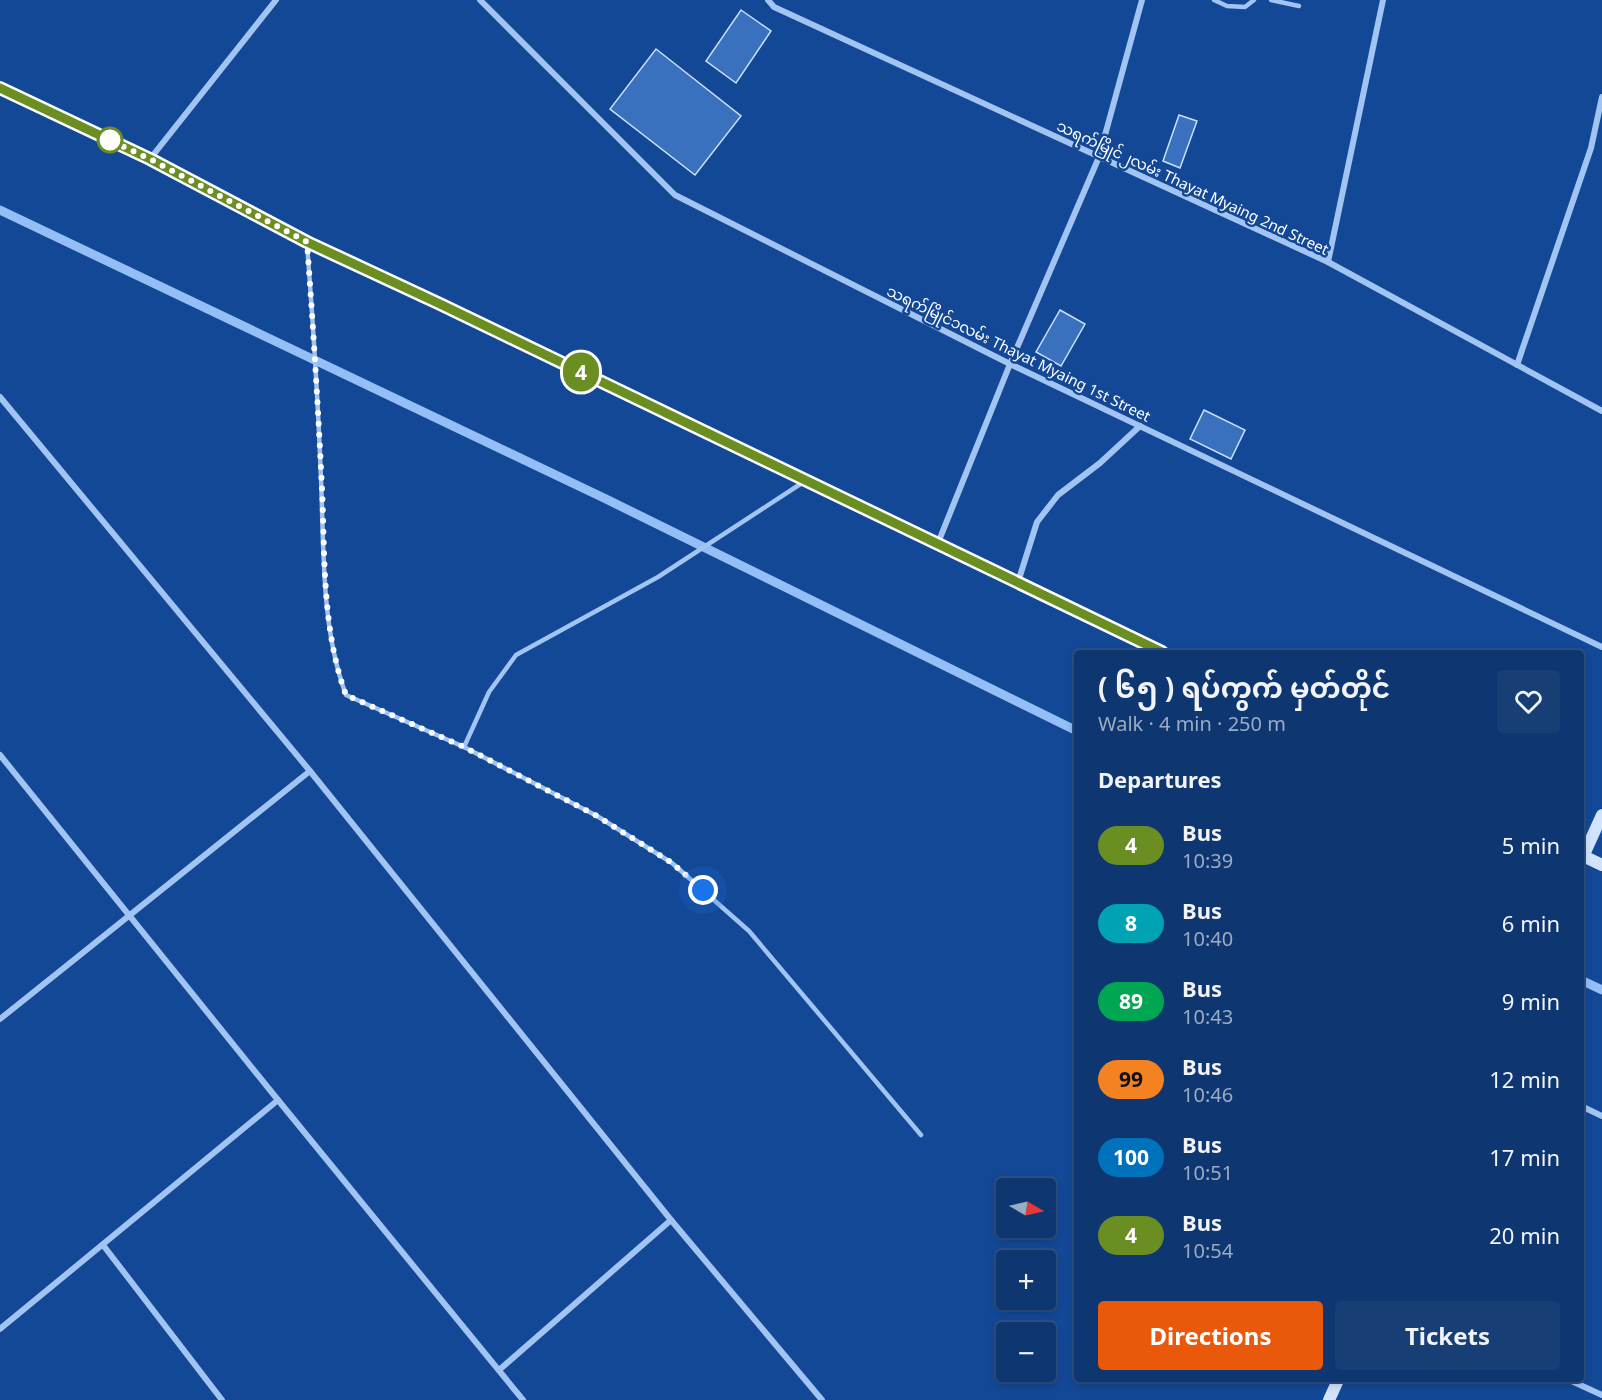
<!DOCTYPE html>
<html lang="en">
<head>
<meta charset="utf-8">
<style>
	:root { --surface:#0e3670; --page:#173e75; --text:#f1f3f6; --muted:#9babc3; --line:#2e5083; --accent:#ea580c }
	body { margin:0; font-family:"Noto Sans","Noto Sans Myanmar",sans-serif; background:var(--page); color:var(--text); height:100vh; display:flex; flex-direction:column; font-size:22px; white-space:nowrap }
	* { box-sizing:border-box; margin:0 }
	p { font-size:20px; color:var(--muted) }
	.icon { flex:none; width:33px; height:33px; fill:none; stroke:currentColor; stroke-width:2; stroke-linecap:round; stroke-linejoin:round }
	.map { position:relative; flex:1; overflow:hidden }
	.side { position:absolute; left:1074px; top:650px; width:510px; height:732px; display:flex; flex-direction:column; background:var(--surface); border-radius:6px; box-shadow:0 3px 9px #0003,0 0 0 2px var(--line) }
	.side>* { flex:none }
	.badge { padding:0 12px; border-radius:20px; font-size:21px; line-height:39px }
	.needle { width:39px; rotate:99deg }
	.tools { position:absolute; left:996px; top:1178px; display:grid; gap:12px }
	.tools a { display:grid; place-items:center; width:60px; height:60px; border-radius:6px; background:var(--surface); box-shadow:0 3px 9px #0003,0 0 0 2px var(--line); font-size:30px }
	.you { position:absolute; width:30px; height:30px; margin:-15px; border:4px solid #fff; border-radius:50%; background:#1a73e8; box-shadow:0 0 0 9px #1a73e833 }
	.map>.badge { position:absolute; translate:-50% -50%; box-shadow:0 0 0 3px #fff }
	h2 { padding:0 24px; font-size:22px; line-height:54px }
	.round { display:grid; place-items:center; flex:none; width:63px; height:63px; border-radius:6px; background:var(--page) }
	.summary { display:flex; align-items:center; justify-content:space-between; height:102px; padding:0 24px }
	h1 { font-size:28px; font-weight:700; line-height:45px }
	.cta { display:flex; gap:12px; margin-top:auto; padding:12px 24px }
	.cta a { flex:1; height:69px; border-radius:6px; background:var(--accent); color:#fff; font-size:24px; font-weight:700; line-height:69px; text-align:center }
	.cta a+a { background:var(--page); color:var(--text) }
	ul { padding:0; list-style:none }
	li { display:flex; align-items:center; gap:18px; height:78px; padding:0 24px }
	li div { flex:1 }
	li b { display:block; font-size:22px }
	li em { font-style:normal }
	li .badge { min-width:66px; font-weight:700; text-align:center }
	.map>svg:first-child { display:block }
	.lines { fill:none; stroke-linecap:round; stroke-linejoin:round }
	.stream { stroke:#93bff6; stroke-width:9 }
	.building { fill:#3a71bf; stroke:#cae0fd; stroke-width:1.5 }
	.lane { stroke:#a2c4f3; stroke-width:4.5 }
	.street { stroke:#a2c4f3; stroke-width:6 }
	.secondary { stroke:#d1e3fd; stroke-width:12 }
	.line-casing { stroke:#fff; stroke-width:14 }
	.line { stroke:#6b8e23; stroke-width:9 }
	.walk { stroke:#fff; stroke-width:6; stroke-dasharray:0 10.8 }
	.stop-dot { fill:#fff; stroke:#6b8e23; stroke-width:3 }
	.labels { text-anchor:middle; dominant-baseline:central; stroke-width:5; stroke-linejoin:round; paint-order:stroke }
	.street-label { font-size:15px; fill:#fff; stroke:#124896 }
</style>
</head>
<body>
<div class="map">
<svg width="1602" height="1400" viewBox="0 0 1602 1400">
	<rect width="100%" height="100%" fill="#124896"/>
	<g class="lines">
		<g class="stream">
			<path d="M 0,210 L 606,499 L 1077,731"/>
			<path d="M 1581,980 L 1602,990"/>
		</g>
	</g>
	<g class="building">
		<path d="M 741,10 L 771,31 L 736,83 L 706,61 Z"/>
		<path d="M 656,49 L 741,116 L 695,175 L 610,109 Z"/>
		<path d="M 1179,115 L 1197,121 L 1180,168 L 1163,161 Z"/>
		<path d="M 1060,310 L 1085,324 L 1061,366 L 1036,352 Z"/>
		<path d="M 1204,410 L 1245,430 L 1231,459 L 1190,439 Z"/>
	</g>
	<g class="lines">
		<g class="lane">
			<path d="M 1214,0 L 1227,6 L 1245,7 L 1254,0"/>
			<path d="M 1271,0 L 1299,6"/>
			<path d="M 307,244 C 313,322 318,401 321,479 C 324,551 321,627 346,695 L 464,747 L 597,816 L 672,863 L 749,931 L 921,1135"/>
			<path d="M 464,747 L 489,692 L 516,655 L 658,577 L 805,481"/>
		</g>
		<g class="street">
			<path d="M 480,0 L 675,195 L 1010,364 L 1602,647"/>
			<path d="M 768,0 L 774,7 L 1328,262 L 1602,411"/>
			<path d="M 150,159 L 276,0"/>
			<path d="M 1328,262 L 1383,0"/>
			<path d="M 1517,365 L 1591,148 L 1602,97"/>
			<path d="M 0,397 L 310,771 L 671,1220 L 822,1400"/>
			<path d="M 938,543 L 1010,364 L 1099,157 L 1142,0"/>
			<path d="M 1018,582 L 1037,522 L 1058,495 L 1100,463 L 1140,426"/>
			<path d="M 0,755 L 278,1100 L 523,1400"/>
			<path d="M 0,1019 L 310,771"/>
			<path d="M 1581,1106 L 1602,1116"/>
			<path d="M 103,1245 L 222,1400"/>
			<path d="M 0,1329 L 278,1100"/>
			<path d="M 499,1370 L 671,1220"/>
			<path d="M 1565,1378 L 1602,1395"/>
		</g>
		<g class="secondary">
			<path d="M 0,88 L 150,159 L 307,242 L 440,304 L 1162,652"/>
			<path d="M 1581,855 L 1602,865"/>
			<path d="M 1581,861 L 1602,815"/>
			<path d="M 1329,1400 L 1339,1378"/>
		</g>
	</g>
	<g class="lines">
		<g class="line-casing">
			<path id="line" d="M 0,88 L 150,159 L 307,242 L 440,304 L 1162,652"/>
		</g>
		<use href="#line" class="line"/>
		<path class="walk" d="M 110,140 L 107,139 L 150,159 L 307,242 C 313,324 318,406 322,488 C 325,557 322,630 346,695 L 464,747 L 597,816 L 672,863 L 703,890"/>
	</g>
	<circle class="stop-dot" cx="110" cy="140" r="12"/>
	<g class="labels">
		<g class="street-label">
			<text transform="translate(1193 187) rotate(25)">သရက်မြိုင်၂လမ်း Thayat Myaing 2nd Street</text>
			<text transform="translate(1019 353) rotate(26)">သရက်မြိုင်၁လမ်း Thayat Myaing 1st Street</text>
		</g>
	</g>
</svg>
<div class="tools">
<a><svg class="needle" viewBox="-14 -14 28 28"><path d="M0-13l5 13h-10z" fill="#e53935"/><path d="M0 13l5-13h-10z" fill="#9babc3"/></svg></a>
<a>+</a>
<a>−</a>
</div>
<div class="you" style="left:703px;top:890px"></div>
<b class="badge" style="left:581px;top:372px;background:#6b8e23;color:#fff">4</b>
<section class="side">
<div class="summary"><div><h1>( ၆၅ ) ရပ်ကွက် မှတ်တိုင်</h1><p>Walk · 4 min · 250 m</p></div><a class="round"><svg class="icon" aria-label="heart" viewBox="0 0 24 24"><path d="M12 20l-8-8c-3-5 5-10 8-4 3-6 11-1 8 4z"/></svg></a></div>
<h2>Departures</h2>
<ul>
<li><span class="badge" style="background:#6b8e23;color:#fff">4</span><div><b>Bus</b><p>10:39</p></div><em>5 min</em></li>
<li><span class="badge" style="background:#00a3b4;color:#fff">8</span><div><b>Bus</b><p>10:40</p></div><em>6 min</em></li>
<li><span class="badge" style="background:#00a651;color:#fff">89</span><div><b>Bus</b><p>10:43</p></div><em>9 min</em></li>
<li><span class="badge" style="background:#f58220;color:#111">99</span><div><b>Bus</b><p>10:46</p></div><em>12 min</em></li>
<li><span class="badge" style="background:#0072bc;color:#fff">100</span><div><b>Bus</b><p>10:51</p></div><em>17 min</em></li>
<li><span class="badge" style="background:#6b8e23;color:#fff">4</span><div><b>Bus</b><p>10:54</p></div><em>20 min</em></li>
</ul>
<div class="cta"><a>Directions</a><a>Tickets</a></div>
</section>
</div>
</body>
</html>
